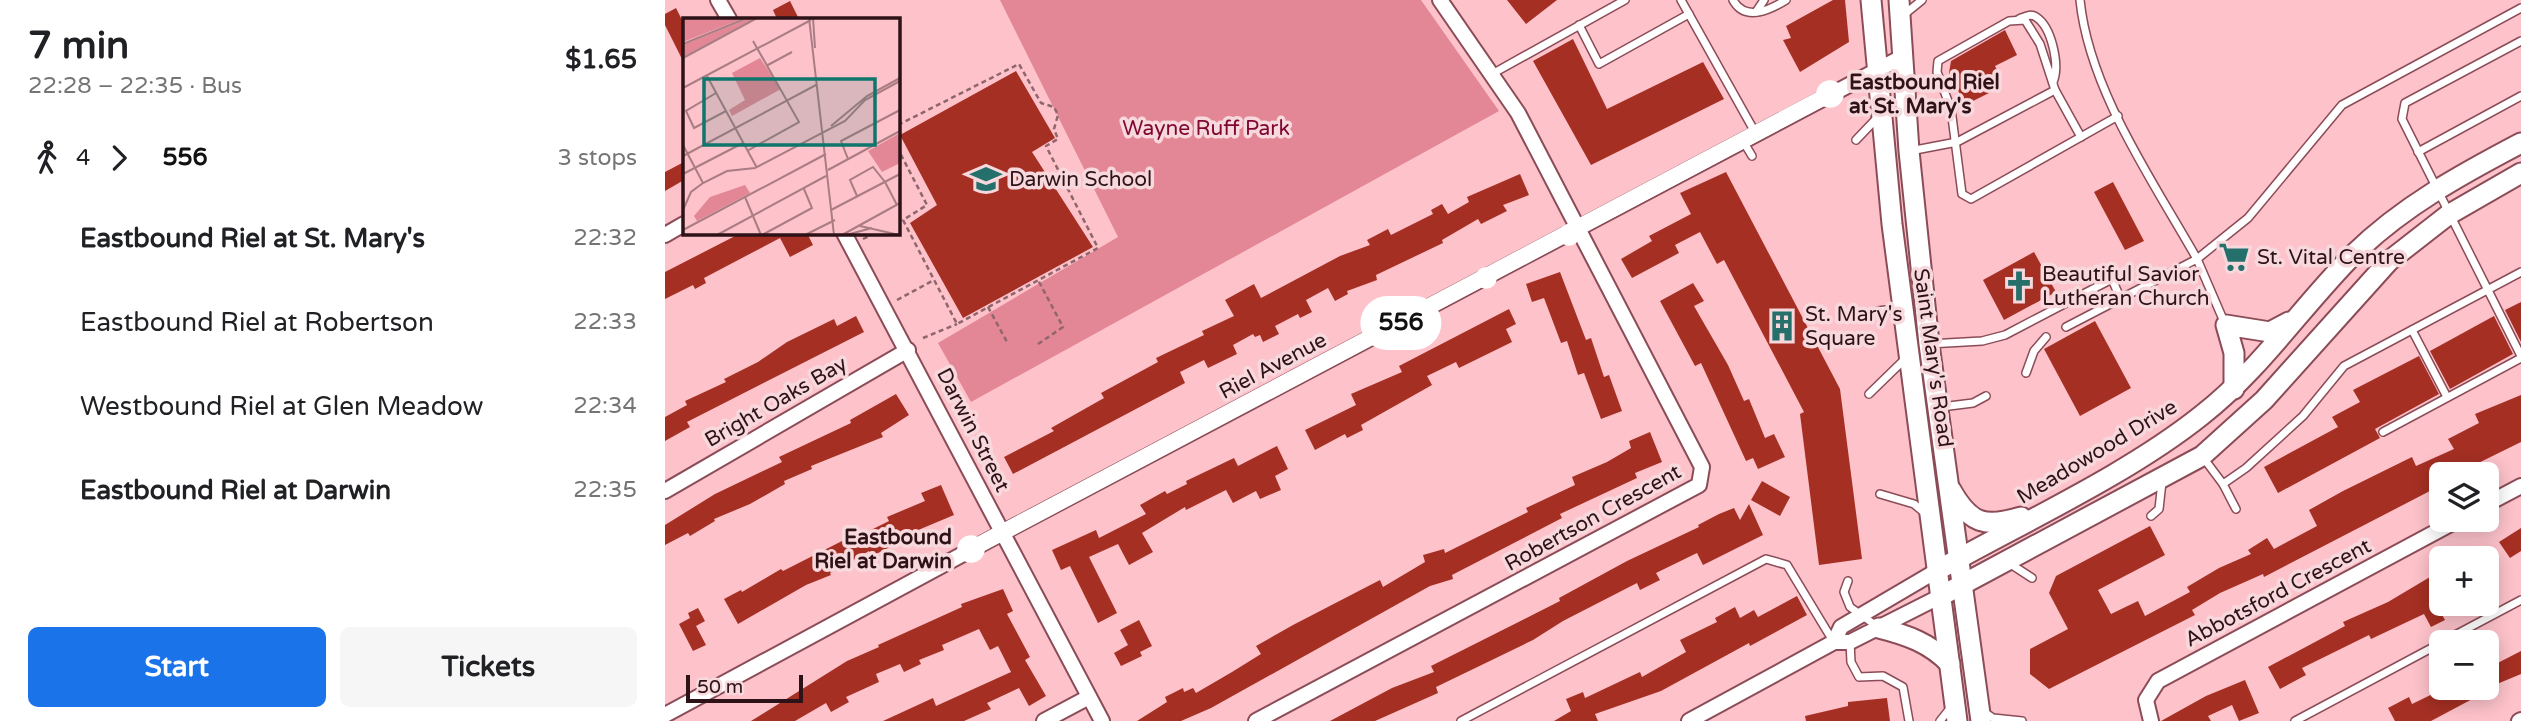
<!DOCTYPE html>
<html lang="en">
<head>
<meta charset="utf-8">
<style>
	:root { --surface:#fff; --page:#f6f6f6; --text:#202124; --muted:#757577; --accent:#1a73e8 }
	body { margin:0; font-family:"Varela Round",sans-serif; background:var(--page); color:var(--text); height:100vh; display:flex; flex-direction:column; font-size:26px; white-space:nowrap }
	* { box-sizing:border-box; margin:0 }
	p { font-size:23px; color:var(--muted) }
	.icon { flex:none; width:38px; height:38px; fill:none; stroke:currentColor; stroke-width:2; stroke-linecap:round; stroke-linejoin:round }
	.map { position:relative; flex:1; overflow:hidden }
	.drawer { display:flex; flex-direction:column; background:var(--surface); width:665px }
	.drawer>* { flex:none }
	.badge { padding:0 14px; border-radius:23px; font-size:24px; line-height:46px }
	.buttons { position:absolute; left:1764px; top:462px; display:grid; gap:14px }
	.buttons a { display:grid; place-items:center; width:70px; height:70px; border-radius:10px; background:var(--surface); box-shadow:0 4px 18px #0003; font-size:35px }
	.scale { position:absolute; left:21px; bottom:18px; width:117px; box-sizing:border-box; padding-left:7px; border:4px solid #2d1318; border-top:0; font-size:19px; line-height:24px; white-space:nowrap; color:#2d1318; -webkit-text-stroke:5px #f7d8dc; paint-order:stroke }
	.map>.badge { position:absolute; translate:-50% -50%; box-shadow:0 0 0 4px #fff }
	.legs { display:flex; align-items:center; gap:10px; height:77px; padding:0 28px; font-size:23px }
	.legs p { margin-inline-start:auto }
	.headline { display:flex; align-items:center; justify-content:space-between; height:119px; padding:0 28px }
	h1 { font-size:38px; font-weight:800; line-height:52px }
	.primary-button { display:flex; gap:14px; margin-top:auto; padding:14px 28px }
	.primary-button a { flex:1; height:80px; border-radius:10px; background:var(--accent); color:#fff; font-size:28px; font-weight:800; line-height:80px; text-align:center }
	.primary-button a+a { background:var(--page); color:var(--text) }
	ul { padding:0 28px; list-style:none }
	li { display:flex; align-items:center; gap:24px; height:84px; font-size:26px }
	li i { display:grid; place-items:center; width:10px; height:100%; margin:0 9px; background:currentColor }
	li i::after { content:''; width:18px; height:18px; margin:-9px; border:5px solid; border-radius:50%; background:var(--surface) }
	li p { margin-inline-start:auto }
	li:first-child i { background:linear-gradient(#0000 50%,currentColor 0) }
	li:last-child i { background:linear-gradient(currentColor 50%,#0000 0) }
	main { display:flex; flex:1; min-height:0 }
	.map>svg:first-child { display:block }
	.green { fill:#e38695 }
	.building { fill:#a52f23 }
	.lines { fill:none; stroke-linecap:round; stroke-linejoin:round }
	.lane-casing { stroke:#8b4c57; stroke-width:10 }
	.street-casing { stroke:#8b4c57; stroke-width:18 }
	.secondary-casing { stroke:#8b4c57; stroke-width:23 }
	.path { stroke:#90666d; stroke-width:2.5; stroke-dasharray:5 3.5; stroke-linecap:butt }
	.lane { stroke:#fff; stroke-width:7 }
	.street { stroke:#fff; stroke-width:14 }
	.secondary { stroke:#fff; stroke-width:19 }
	.line-1-casing { stroke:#fff; stroke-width:16 }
	.line-1 { stroke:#fff; stroke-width:10 }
	.stop-1-dot { fill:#fff; stroke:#fff; stroke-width:3.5 }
	.labels { text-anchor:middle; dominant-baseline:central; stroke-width:7; stroke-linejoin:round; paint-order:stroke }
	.stop-label { font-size:21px; font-weight:bold; fill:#2d1318; stroke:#f7d8dc; text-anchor:start }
	.park-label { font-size:21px; fill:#7e0631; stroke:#f7d8dc }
	.poi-label { font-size:21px; fill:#2d1318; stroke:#f7d8dc; text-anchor:start }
	.street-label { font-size:21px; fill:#2d1318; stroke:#f7d8dc }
	.inset-road { fill:none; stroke:#aa7c83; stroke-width:2 }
	.view { fill:#0f766e; fill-opacity:0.15; stroke:#0f766e; stroke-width:3.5 }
	.inset-edge { fill:none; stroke:#2d1318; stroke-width:3.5 }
</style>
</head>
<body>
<main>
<section class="drawer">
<div class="headline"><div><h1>7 min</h1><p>22:28 – 22:35 · Bus</p></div><b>$1.65</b></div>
<div class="legs"><svg class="icon" aria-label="walk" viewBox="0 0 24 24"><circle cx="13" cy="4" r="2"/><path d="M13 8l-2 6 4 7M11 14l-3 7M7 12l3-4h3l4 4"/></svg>4<svg class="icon" aria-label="forward" viewBox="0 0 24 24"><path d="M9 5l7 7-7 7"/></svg><b class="badge" style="background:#fff;color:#111">556</b><p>3 stops</p></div>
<ul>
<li><i style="color:#fff"></i><b>Eastbound Riel at St. Mary's</b><p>22:32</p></li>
<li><i style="color:#fff"></i><span>Eastbound Riel at Robertson</span><p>22:33</p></li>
<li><i style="color:#fff"></i><span>Westbound Riel at Glen Meadow</span><p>22:34</p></li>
<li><i style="color:#fff"></i><b>Eastbound Riel at Darwin</b><p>22:35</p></li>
</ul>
<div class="primary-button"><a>Start</a><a>Tickets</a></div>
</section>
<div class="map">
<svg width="1856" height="721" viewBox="0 0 1856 721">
	<rect width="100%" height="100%" fill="#fdc2ca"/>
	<path class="green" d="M 335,0 L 756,0 L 834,111 L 306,402 L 273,343 L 453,237 Z"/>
	<g class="building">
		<path d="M 842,0 L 892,0 L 861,24 Z"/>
		<path d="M 1168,0 L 1180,0 L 1184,42 L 1135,72 L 1118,40 L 1126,38 L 1121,26 Z"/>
		<path d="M 125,1 L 134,19 L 112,19 L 108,10 Z"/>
		<path d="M 11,8 L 19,24 L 19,63 L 0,25 L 0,14 Z"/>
		<path d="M 1340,30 L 1352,55 L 1330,66 L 1333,72 L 1323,77 L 1330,90 L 1304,103 L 1298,100 L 1284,73 L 1286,61 Z"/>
		<path d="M 908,39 L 942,109 L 1038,62 L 1059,99 L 926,165 L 868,61 Z"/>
		<path d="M 351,71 L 390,138 L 367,152 L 428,247 L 298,318 L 245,223 L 272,205 L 235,135 Z"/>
		<path d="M 19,162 L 19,180 L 0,191 L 0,172 Z"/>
		<path d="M 1061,172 L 1175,389 L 1197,559 L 1154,565 L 1135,414 L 1139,412 L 1059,260 L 1052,264 L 1035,232 L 1010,245 L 1014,253 L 967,278 L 956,259 L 987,241 L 984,236 L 1026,214 L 1015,193 Z"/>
		<path d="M 855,174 L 864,195 L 838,205 L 842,211 L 816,224 L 813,219 L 777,240 L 778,243 L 711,275 L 712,280 L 682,291 L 683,294 L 670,301 L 663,288 L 641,300 L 647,312 L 635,318 L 633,314 L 610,326 L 614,334 L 598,342 L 595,335 L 590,337 L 588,334 L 568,345 L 572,354 L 543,368 L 539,360 L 515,372 L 520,383 L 348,474 L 339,457 L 389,431 L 386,428 L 439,398 L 436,393 L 493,362 L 491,358 L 539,335 L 537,331 L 569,316 L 560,300 L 589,284 L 596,298 L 675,256 L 705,245 L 702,240 L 723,229 L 726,235 L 768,214 L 766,210 L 777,204 L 783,214 L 804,202 L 802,197 Z"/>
		<path d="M 1448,182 L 1479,241 L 1460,250 L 1429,192 Z"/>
		<path d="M 76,233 L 142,233 L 148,245 L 125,257 L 115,238 L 39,278 L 41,283 L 30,289 L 28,285 L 0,299 L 0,272 Z"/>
		<path d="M 1369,252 L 1391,292 L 1339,320 L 1318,280 Z"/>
		<path d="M 895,272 L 921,340 L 926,338 L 939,377 L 944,375 L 957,411 L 936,419 L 919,373 L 913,375 L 902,341 L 896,343 L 879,298 L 867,302 L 861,284 Z"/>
		<path d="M 1028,283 L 1039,301 L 1029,306 L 1063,365 L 1079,401 L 1084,399 L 1100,438 L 1109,434 L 1120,457 L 1093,469 L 1088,458 L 1081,461 L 1036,363 L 1030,366 L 995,301 Z"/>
		<path d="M 1856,302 L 1856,342 L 1840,310 Z"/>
		<path d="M 844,309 L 851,324 L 841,329 L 847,342 L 794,368 L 791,362 L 762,376 L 767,385 L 696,425 L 698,430 L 682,438 L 680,434 L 650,450 L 640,430 L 691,405 L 686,394 L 737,372 L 734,366 Z"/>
		<path d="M 191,316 L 199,332 L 22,422 L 25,427 L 0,441 L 0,417 L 22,405 L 20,401 L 61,382 L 59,379 L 93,362 L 122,342 L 169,319 L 172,326 Z"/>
		<path d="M 1829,316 L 1848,354 L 1785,389 L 1765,351 Z"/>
		<path d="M 1430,321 L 1466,388 L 1415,416 L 1379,349 Z"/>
		<path d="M 1754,356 L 1774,394 L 1710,429 L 1715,438 L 1613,493 L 1599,467 L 1673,427 L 1667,417 L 1695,402 L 1688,390 Z"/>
		<path d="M 231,394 L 244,415 L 216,433 L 218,437 L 146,466 L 147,469 L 119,481 L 120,484 L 85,504 L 49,519 L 50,521 L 25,536 L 23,533 L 0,545 L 0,525 L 50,494 L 117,462 L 114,457 L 186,423 L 185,420 Z"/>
		<path d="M 1856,395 L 1856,442 L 1791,474 L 1776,474 L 1776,484 L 1763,492 L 1599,577 L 1598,574 L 1555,593 L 1527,610 L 1530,615 L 1384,689 L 1365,674 L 1365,649 L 1403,629 L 1384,593 L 1391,576 L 1485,526 L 1500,555 L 1433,590 L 1446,614 L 1473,601 L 1480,616 L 1525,592 L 1522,587 L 1554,568 L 1586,554 L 1583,550 L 1602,538 L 1609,549 L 1652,526 L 1644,510 L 1678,491 L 1747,457 L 1751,466 L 1789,449 L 1783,439 L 1814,423 L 1810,414 Z"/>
		<path d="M 985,432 L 997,462 L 970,473 L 972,478 L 895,514 L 897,518 L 787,575 L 788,579 L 765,586 L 546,708 L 516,721 L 472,721 L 502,702 L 500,697 L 518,688 L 519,692 L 528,688 L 531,693 L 567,672 L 596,654 L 591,646 L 628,625 L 715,580 L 718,587 L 760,562 L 758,555 L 779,549 L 780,553 L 863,512 L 861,508 L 910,485 L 907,477 L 942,462 L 966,448 L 964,441 Z"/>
		<path d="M 612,446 L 623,469 L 610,476 L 616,490 L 595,499 L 591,491 L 568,503 L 561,490 L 521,510 L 520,507 L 477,533 L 488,552 L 464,565 L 453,544 L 424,557 L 452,613 L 433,623 L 405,566 L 396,570 L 387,550 L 431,530 L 434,538 L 481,514 L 475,505 L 500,491 L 502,494 L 522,484 L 521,481 L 569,458 L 573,466 Z"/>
		<path d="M 1097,481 L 1125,497 L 1115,516 L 1086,500 Z"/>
		<path d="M 276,485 L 289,515 L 227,541 L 229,545 L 207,556 L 204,551 L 165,573 L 166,575 L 141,585 L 73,624 L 59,599 L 76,590 L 77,592 L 116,569 L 118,571 L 181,539 L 182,542 L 224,521 L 222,517 L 260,501 L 256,493 Z"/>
		<path d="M 1084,504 L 1098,535 L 1038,565 L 1032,553 L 991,573 L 995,580 L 975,590 L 972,583 L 898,621 L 868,640 L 771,687 L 773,693 L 710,721 L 665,721 L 727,688 L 769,672 L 766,666 L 895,601 L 894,598 L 962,561 L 1034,527 L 1033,525 L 1054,514 L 1069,508 L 1075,520 Z"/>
		<path d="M 1856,528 L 1856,551 L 1845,558 L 1834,542 Z"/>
		<path d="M 1765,577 L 1776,598 L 1776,613 L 1780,620 L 1766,627 L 1759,614 L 1706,639 L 1704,635 L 1637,668 L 1641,675 L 1615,689 L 1603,667 L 1680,626 L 1678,622 L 1723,602 Z"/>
		<path d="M 338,589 L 348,611 L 342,614 L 365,657 L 360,660 L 381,696 L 364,706 L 354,688 L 322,703 L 326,709 L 299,721 L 218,721 L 268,698 L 271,706 L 346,672 L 333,646 L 325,650 L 314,629 L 277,645 L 279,650 L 254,660 L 256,664 L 239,672 L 235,664 L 211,674 L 214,682 L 181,697 L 184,702 L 166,712 L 161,703 L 130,721 L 86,721 L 182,661 L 214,647 L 213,645 L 297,607 L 296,604 Z"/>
		<path d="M 1132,596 L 1142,615 L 1085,646 L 1084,643 L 996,691 L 930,714 L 933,721 L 889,721 L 906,711 L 901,699 L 918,692 L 920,698 L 975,672 L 977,677 L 1021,652 L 1015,640 L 1052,622 L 1050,618 L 1070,607 L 1075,618 L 1089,610 L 1093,617 Z"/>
		<path d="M 33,608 L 40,621 L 31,626 L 41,645 L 28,651 L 14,624 L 25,618 L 23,613 Z"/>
		<path d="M 474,620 L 487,646 L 475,652 L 477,656 L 456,666 L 449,653 L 463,645 L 455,630 Z"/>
		<path d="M 1856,651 L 1856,674 L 1832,684 L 1823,668 Z"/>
		<path d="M 1580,680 L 1594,713 L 1574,721 L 1567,705 L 1543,716 L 1546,721 L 1496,721 L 1541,696 Z"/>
		<path d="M 1780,688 L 1828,688 L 1766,721 L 1730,721 L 1723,708 L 1744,697 L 1747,704 Z"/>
		<path d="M 1222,698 L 1225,721 L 1141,721 L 1140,716 L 1183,706 L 1183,702 Z"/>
	</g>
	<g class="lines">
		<g class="lane-casing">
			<g id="lane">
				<path d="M 1016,0 L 1091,134"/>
				<path d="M 1068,0 C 1080,22 1105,10 1121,0"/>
				<path d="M 1415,0 C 1424,90 1488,181 1532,259 L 1583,218 L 1677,105 L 1856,8"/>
				<path d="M 1091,12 L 1099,0"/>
				<path d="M 1241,13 L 1257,0"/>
				<path d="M 1354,19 C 1360,17 1365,13 1371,17 C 1387,27 1395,66 1388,82"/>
				<path d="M 914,25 L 934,64 L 1024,14"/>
				<path d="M 1856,41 L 1740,103 L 1737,119 L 1856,356"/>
				<path d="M 827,74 L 960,0"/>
				<path d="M 1390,90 L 1375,44 L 1360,20 L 1344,21 L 1273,61 L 1272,72 L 1286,109 L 1297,194 L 1306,199 L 1453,116"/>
				<path d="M 1191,140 L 1212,118"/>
				<path d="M 1078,141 L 1087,156"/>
				<path d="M 1245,151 L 1292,142 L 1390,90 L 1416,137"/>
				<path d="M 1753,152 L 1856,96"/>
				<path d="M 1213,311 L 1237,308"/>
				<path d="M 1401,327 L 1532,259 L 1560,324"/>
				<path d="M 1747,330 L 1782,397"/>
				<path d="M 1264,344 L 1317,341 L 1340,335 L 1447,279 L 1456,300"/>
				<path d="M 1361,373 L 1369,351 L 1381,337"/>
				<path d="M 1204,394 L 1241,358"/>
				<path d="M 1276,407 L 1308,403 L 1321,396"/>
				<path d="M 1718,432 L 1856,358"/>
				<path d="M 1537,456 L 1558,484 L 1571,509"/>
				<path d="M 1558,484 L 1581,468 L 1638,416 L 1679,366 L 1856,272"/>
				<path d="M 1215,494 L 1249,504 L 1261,514"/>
				<path d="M 1486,516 L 1494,509 L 1497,482"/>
				<path d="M 1344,563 L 1367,578"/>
				<path d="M 1183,581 L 1179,592 L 1185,607 L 1213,627"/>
				<path d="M 1185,642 L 1186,662 L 1194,677 L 1218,676 L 1238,687 L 1244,721"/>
				<path d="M 1777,642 L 1856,600"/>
				<path d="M 1318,711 L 1328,718 L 1357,721"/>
				<path d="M 796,721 L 1101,559 L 1122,565 L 1168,641"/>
				<path d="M 1275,721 L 1287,706"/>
				<path d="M 1630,721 L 1776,643"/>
			</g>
		</g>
		<g class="street-casing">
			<g id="street">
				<path d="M 53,0 L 64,19"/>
				<path d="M 179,233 L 437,721"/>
				<path d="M 0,235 L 19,224"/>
				<path d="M 0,491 L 243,350"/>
				<path d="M 1822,504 L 1856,486"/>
				<path d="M 1169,642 L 1176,627 L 1273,570"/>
				<path d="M 0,715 L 337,533 L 1237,57"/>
				<path d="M 379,721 L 424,697"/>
				<path d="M 591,721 L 1034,485 L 1037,467 L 853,113 L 775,0"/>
				<path d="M 1024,721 L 1169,642 L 1185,642 L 1276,596"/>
				<path d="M 1486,721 L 1481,700 L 1493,681 L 1793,520"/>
				<path d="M 1854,721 L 1856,720"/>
			</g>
		</g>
		<g class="secondary-casing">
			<g id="secondary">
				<path d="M 1206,0 L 1227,224 L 1292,721"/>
				<path d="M 1234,0 L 1244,151 L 1264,344 L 1316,721"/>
				<path d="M 1569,389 L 1569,353 L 1561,325 L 1605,332 L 1624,322"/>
				<path d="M 1286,490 C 1305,524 1320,528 1356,517"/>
				<path d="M 1273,570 C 1358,522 1462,475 1537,415 C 1596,369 1637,306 1689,254 C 1738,206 1797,174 1856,143"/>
				<path d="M 1276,596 L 1537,456 L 1599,400 L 1724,261 L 1783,215 L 1856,173"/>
				<path d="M 1214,628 C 1242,635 1265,643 1285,664"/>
			</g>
		</g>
		<g class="path">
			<path d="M 233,125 L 354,64 L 376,103 L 389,107 L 393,115 L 389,129 L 393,139 L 381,146 L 433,248 L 292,324 L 238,220 L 262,205 L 233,149"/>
			<path d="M 198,239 L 210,233"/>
			<path d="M 232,300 L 269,280"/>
			<path d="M 323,307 L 342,342"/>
			<path d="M 258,338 L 292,324"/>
			<path d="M 373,344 L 398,327 L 373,280"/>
		</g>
		<use href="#lane" class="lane"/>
		<use href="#street" class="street"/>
		<use href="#secondary" class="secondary"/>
	</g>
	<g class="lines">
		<g class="line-1-casing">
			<path id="line-1" d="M 306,549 L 1165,94"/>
		</g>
		<use href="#line-1" class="line-1"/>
	</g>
	<defs>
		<g id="school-bare" transform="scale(2.415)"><path d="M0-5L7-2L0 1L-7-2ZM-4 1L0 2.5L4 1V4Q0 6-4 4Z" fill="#26706c" stroke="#f7d8dc" stroke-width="2.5" paint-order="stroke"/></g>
		<g id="supermarket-bare" transform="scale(2.415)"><path d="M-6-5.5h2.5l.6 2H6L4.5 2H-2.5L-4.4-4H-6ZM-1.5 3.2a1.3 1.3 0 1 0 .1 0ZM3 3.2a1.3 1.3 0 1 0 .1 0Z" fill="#26706c" stroke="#f7d8dc" stroke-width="2.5" paint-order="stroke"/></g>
		<g id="church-bare" transform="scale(2.415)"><path d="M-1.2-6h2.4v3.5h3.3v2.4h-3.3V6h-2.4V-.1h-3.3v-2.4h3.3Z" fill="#26706c" stroke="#f7d8dc" stroke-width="2.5" paint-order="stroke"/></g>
		<g id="building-bare" transform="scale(2.415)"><path d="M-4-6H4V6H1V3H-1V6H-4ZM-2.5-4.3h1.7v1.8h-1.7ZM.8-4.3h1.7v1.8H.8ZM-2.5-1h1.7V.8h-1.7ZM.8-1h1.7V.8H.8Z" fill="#26706c" stroke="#f7d8dc" stroke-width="2.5" paint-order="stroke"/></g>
	</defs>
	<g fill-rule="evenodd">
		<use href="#school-bare" x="321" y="179"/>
		<use href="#supermarket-bare" x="1569" y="257"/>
		<use href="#church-bare" x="1354" y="286"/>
		<use href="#building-bare" x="1117" y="326"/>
	</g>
	<g class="stop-1-dot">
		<circle cx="1165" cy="94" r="12"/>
		<circle cx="904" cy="235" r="9"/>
		<circle cx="821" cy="278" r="9"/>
		<circle cx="306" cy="549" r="12"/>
	</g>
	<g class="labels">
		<g class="stop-label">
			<text x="1184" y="82">Eastbound Riel<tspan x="1184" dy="24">at St. Mary's</tspan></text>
			<text x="287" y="537" text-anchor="end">Eastbound<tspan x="287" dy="24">Riel at Darwin</tspan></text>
		</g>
		<g class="park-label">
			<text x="541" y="128">Wayne Ruff Park</text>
		</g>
		<g class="poi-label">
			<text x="344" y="179">Darwin School</text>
			<text x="1592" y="257">St. Vital Centre</text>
			<text x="1377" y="274">Beautiful Savior<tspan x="1377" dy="24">Lutheran Church</tspan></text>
			<text x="1140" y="314">St. Mary's<tspan x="1140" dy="24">Square</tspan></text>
		</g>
		<g class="street-label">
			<text transform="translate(1268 358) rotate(82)">Saint Mary's Road</text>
			<text transform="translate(608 366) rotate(-28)">Riel Avenue</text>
			<text transform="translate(111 402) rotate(-30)">Bright Oaks Bay</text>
			<text transform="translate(308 430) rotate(63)">Darwin Street</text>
			<text transform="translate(1432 452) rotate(-31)">Meadowood Drive</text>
			<text transform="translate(928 518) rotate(-29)">Robertson Crescent</text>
			<text transform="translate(1613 593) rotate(-28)">Abbotsford Crescent</text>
		</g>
	</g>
	<g transform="translate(18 18)">
		<rect width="217" height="217" fill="#fdc2ca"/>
		<path d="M 0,0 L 61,0 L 0,24 ZM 67,0 L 72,0 L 0,39 L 0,27 ZM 77,40 L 98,71 L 49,98 L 46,92 L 62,82 L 49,55 ZM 217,115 L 217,145 L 199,154 L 185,133 ZM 62,167 L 67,175 L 14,203 L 11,198 L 27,179 Z" fill="#e38695"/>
		<path class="inset-road" d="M 126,0 L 151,217M 130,0 L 132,30M 0,26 L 64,0M 0,40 L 74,0M 83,48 L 109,34M 24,58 L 74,150M 0,70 L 128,2M 33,75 L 3,93 L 11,110 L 43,93M 148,108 L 184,78 L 217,60M 0,127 L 20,165M 64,133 L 116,104 L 70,23M 0,138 L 133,67M 165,141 L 158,123 L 217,92M 145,152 L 217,113M 0,156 L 60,125M 202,164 L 214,187M 174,178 L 167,162 L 190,149 L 202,164M 62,179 L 78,217M 0,192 L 8,174 L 20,165 L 44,153 L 72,150 L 162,103 L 182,82 L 217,63M 148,192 L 217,156M 177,208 L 216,217M 0,212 L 143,136M 34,217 L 143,158M 79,217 L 129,190 L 121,171M 122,217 L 152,202M 159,217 L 217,185M 163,217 L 189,210"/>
		<path class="view" d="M 21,61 L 192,61 L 192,127 L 21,127 Z"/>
		<rect width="217" height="217" class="inset-edge"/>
	</g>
</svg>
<div class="buttons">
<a><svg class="icon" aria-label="layers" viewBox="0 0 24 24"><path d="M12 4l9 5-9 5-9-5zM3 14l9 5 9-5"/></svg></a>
<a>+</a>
<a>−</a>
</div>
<div class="scale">50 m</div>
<b class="badge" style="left:736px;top:323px;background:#fff;color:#111">556</b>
</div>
</main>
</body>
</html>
